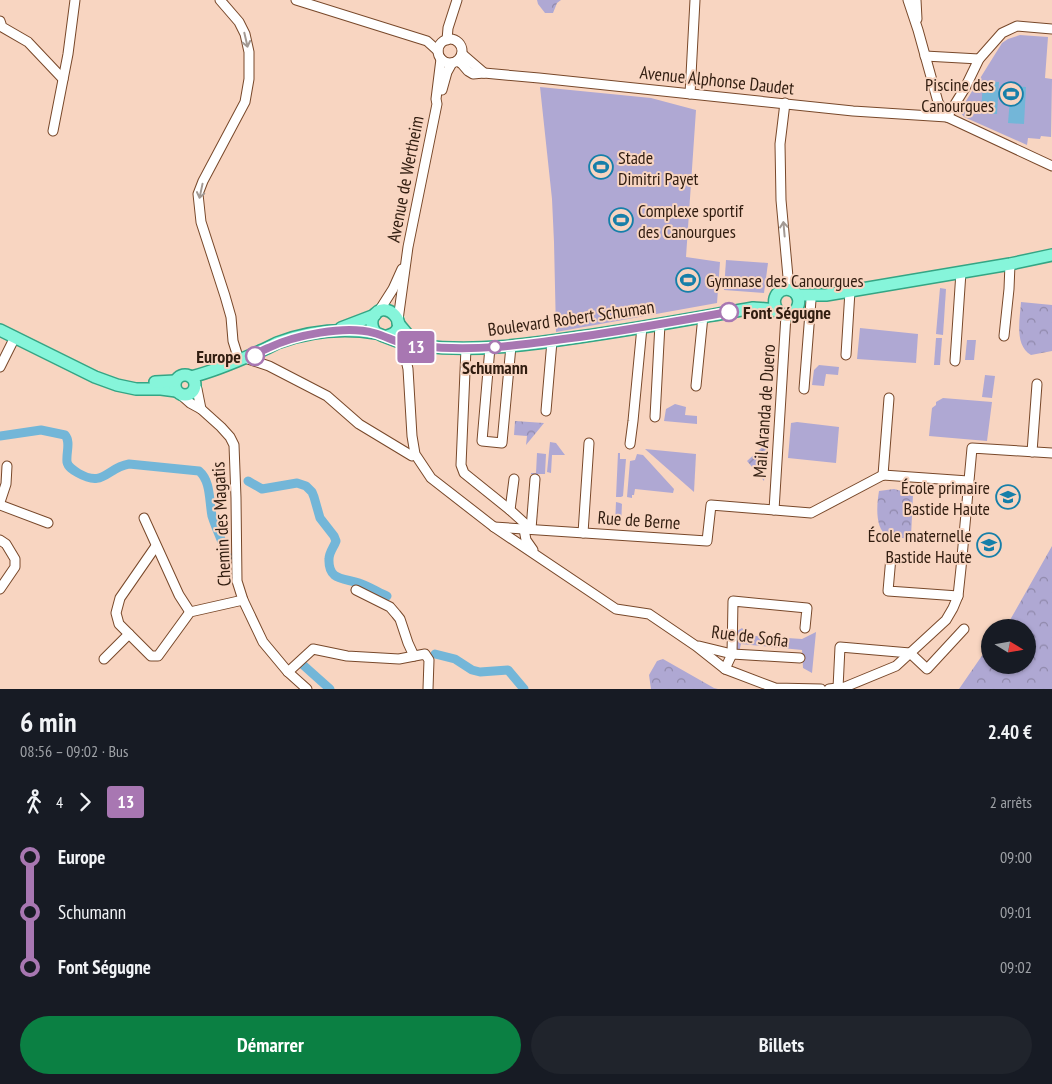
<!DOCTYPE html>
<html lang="fr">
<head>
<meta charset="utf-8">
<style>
	:root { --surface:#171b24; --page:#20242c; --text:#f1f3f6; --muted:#9ea1a6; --accent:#0b8043 }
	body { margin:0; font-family:"PT Sans Narrow",sans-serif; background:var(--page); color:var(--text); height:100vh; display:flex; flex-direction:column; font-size:19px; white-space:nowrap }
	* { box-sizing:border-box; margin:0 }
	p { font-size:16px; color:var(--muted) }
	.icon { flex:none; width:28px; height:28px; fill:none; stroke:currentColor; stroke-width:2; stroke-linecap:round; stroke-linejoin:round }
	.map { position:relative; height:689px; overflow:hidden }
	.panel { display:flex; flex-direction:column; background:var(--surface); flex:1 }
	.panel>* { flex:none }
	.badge { padding:0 10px; border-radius:4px; font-size:18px; line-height:32px }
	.needle { width:32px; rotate:101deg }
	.tools { position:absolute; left:981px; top:619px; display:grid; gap:10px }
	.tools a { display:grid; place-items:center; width:55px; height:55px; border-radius:50%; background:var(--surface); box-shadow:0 1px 4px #0004; font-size:25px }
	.map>.badge { position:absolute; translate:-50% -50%; box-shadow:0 0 0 2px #fff }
	.legs { display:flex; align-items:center; gap:8px; height:55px; padding:0 20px; font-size:16px }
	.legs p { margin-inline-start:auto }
	.head { display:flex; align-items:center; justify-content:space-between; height:85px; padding:0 20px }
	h1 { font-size:28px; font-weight:700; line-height:38px }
	.action { display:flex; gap:10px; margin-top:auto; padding:10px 20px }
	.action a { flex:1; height:58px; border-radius:30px; background:var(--accent); color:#fff; font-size:20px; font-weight:700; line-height:58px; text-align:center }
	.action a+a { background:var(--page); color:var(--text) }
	ul { padding:0 20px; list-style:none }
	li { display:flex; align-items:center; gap:18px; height:55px; font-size:19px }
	li i { display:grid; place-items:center; width:8px; height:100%; margin:0 6px; background:currentColor }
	li i::after { content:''; width:12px; height:12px; margin:-6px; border:4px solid; border-radius:50%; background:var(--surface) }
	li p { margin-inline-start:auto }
	li:first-child i { background:linear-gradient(#0000 50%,currentColor 0) }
	li:last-child i { background:linear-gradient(currentColor 50%,#0000 0) }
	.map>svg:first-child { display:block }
	.grass { fill:#afa8d3 }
	.forest { fill:url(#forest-crowns) }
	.garden { fill:url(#garden-furrows) }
	.water { fill:#73b6d8 }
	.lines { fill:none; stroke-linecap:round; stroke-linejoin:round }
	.canal { stroke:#73b6d8; stroke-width:9 }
	.minor-casing { stroke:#78482a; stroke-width:11 }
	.major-casing { stroke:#34a584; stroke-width:14 }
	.minor { stroke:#fff; stroke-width:9 }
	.major { stroke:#86f5da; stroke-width:11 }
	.oneway { stroke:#a29993 }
	.line-1-casing { stroke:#fff; stroke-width:11 }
	.line-1 { stroke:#a877b2; stroke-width:8 }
	.stop-1-dot { fill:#fff; stroke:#a877b2; stroke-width:2.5 }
	.labels { text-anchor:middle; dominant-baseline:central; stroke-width:4; stroke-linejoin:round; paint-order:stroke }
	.street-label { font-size:18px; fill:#311d10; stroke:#f8d5c1 }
	.poi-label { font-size:18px; fill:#311d10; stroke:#f8d5c1; text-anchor:end }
	.stop-label { font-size:18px; font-weight:bold; fill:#311d10; stroke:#f8d5c1; text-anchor:start }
</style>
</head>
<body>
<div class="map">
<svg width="1052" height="689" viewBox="0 0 1052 689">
	<defs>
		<pattern id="forest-crowns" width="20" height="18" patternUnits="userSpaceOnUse" patternTransform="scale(1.25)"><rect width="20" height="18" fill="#afa8d3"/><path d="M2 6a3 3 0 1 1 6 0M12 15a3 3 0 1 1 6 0" fill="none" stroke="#8f88aa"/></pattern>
		<pattern id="garden-furrows" width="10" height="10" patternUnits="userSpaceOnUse" patternTransform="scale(1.25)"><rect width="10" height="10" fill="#afa8d3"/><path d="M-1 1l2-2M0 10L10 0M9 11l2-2" fill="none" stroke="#8f88aa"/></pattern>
	</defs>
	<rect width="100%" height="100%" fill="#f8d5c1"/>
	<g class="grass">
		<path d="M 1020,35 L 1048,37 L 1045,78 L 1052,79 L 1051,137 L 1041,136 L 1040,139 L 1028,138 L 1027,145 L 964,117 L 961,113 L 961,109 L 1002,43 L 1008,39 Z"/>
		<path d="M 540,87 L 651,98 L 696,110 L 686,257 L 720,262 L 717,303 L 556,332 L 554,242 L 552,199 Z"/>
		<path d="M 726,260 L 768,263 L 764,293 L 724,290 Z"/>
		<path d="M 940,288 L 946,289 L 943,335 L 936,334 Z"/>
		<path d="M 860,328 L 918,334 L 916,363 L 857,359 Z"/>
		<path d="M 936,338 L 942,338 L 940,365 L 934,365 Z"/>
		<path d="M 967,340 L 976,340 L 974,360 L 965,360 Z"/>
		<path d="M 819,365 L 839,367 L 838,375 L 826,374 L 824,386 L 812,385 L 814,370 Z"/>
		<path d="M 985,375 L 995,376 L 992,398 L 982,397 Z"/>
		<path d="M 943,398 L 992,402 L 987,441 L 929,436 L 932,408 L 936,405 L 936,402 Z"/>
		<path d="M 675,404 L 686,407 L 685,415 L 697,416 L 697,424 L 664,421 L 666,409 Z"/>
		<path d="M 797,422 L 839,427 L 836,463 L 788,458 L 791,423 Z"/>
		<path d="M 550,442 L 556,443 L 565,455 L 552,455 L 551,473 L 547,472 Z"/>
		<path d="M 645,449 L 696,454 L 694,492 Z"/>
		<path d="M 537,453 L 546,454 L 545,474 L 531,474 L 531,473 L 536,473 Z"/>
		<path d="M 618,453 L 620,453 L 620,459 L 626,459 L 623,496 L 621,497 L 616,497 Z"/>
		<path d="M 637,454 L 643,455 L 674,489 L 673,493 L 635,489 L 634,495 L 632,495 L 632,498 L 627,497 L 630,461 L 635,460 Z"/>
		<path d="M 616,502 L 620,503 L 622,504 L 621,524 L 615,525 Z"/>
		<path d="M 742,628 L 743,629 L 742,635 L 802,639 L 816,632 L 812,673 L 803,668 L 802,650 L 741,644 L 739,652 C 733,647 737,638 737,631 Z"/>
	</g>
	<g class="forest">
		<path d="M 537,0 L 561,0 L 557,3 L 553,13 L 545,13 L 538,4 Z"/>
		<path d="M 1021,302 L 1052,305 L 1052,351 L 1031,355 C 1014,345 1020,319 1021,302 Z"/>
		<path d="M 515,421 L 544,423 L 526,445 L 527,436 L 514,435 Z"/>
		<path d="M 894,489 L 913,494 L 911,537 C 906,539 901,538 896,537 C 895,537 889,536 888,536 C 874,529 877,503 879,491 Z"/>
		<path d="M 1052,546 L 1052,689 L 959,689 L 990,644 L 990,665 L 1028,665 L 1028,628 L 1004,627 L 1010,620 Z"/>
		<path d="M 663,659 L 714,688 L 718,689 L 651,689 L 649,675 L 657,661 Z"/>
	</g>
	<path class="garden" d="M 768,442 L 764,481 L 747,461 Z"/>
	<g class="water">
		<path d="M 983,81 L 999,82 L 997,114 L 981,113 Z"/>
		<path d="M 1011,86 L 1026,87 L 1024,124 L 1008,123 Z"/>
	</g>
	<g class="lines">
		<g class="canal">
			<path d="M 0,436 L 41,430 L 65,435 C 71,442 66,452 67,462 C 68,467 73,470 78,473 C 104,488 106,468 129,464 L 199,471 C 211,481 209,501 212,516 C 216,529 223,543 228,557"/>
			<path d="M 248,481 L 262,489 L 297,483 L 306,486 L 312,492 L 314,497 L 320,518 L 334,536 L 336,541 C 334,547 329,552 329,559 C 328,581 344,578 359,583 C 368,586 378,592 387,596"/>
			<path d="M 435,654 L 455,659 L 472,670 L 480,672 L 508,670 L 524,689"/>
			<path d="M 302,664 L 330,689"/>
		</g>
		<g class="minor-casing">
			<g id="minor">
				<path d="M 220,0 L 239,22 L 245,34 L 249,52 L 249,79 L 245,102 L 203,181 L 198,194 L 201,222 L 225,296 L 231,317 L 233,341 L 239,360"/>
				<path d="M 296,0 L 427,41 L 438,51"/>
				<path d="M 908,0 L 918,30 L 938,102 L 947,117"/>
				<path d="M 916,0 L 917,19"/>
				<path d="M 0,21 L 2,27 L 28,42 L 63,79"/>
				<circle cx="450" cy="51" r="12"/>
				<path d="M 447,40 L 448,28 L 457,0"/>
				<path d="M 462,54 L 484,73"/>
				<path d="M 925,56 L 979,59"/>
				<path d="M 457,61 L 462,64 L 468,71 L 473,74 L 484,73 L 539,78 L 853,111 L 947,117 L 1052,166"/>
				<path d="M 442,90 L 447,72 L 452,63"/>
				<path d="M 690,94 L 695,0"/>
				<path d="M 785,103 L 780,144 L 781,200 L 788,277 L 793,292"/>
				<path d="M 947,117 L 965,88 L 979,59 L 1002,33 L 1017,26 L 1052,29"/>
				<path d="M 53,131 L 68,54 L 75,0"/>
				<path d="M 379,311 L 393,289 L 402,269"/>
				<path d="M 398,320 L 408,247 L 437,104 L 436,99 L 441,59"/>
				<path d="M 1004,336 L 1009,289 L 1010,264"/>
				<path d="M 402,342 L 408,369 L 412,436 L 415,454 L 431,478 L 494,527 L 616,609 L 649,614 L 696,646 L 725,669 L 775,688 L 821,689"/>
				<path d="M 490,347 L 482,441 L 502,443 L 511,346"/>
				<path d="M 466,348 L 461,465 L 464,473 L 510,510 L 531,529"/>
				<path d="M 846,355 L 850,291"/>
				<path d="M 248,359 L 269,366 L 327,396 L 359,424 L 412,456"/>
				<path d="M 955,361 L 961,272"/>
				<path d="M 0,367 L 15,337"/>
				<path d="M 696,386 L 703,316"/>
				<path d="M 195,387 L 197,389 L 201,409"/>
				<path d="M 804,389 L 811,300"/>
				<path d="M 181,395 L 190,403 L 201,409 L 221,427 L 230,437 L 234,445 L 236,498 L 237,581 L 243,600 L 263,642 L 288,672 L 307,689"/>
				<path d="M 546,411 L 552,341"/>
				<path d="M 655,417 L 660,324"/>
				<path d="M 630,444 L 633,421 L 642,327"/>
				<path d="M 1032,452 L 1037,384"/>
				<path d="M 883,475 L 968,481"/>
				<path d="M 883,475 L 889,398"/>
				<path d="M 0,502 L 6,484 L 7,466"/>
				<path d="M 0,505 L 48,523"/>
				<path d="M 510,510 L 514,479"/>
				<path d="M 774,510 L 786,315"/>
				<path d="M 144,518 L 179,595 L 190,612"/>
				<path d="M 494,527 L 707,541 L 711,505 L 811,513 L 883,475"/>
				<path d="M 524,529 L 526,540 L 533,550"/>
				<path d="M 531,529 L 535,479"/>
				<path d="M 583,533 L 589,443"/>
				<path d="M 0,540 L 6,544 L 15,559 L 15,567 L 0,589"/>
				<path d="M 156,546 L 120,598 L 116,613 L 119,624 L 151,656 L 158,656 L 190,612 L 243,600"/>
				<path d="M 891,557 L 888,591 L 958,596"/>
				<path d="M 356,590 L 390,607 L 396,614 L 400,619 L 408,643 L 414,656"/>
				<path d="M 699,646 L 732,654 L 800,658"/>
				<path d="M 104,659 L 129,634"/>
				<path d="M 725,669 L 732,654 L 733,601 L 807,608 L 805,628"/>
				<path d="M 288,672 L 313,649 L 347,656 L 399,659 L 425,654 L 429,660 L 428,689"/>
				<path d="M 838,688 L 840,647 L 910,653 L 927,669 L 964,629"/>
				<path d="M 829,689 L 845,687 L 896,666 L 946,620 L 953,608 L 958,596 L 961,568 L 972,448 L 1052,453"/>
			</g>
		</g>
		<g class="major-casing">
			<g id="major">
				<path d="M 797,295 L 826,295 L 850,291 L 1010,264 L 1052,255"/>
				<path d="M 398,323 L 408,335 L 421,345"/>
				<path d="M 341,328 L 375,315"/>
				<path d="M 0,330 L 95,377 L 117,385 L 136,389 L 161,389 L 176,391"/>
				<path d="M 387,336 C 415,329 385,295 373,317 C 371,322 372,328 375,332 C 377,334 410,346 415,347 C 416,347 421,346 422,346 C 475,352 527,345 579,337 C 637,329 695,318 753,308 C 760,309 769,308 776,311 C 780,313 783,315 787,315 C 799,314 803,297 793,291 C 779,284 769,300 778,311"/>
				<circle cx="185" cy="385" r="10"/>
				<path d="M 191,377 C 214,371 238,361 260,351 C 266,349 271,346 277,343 C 309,331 343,328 376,333"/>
				<path d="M 155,382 L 175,381"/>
			</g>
		</g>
		<use href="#minor" class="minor"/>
		<use href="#major" class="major"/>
	</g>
	<defs><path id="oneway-shaft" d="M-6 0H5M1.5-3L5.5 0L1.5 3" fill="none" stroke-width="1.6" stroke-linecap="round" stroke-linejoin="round" transform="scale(1.25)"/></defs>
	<g class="oneway">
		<use href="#oneway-shaft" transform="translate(246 40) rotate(77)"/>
		<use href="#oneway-shaft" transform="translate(201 191) rotate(102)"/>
		<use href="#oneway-shaft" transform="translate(784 229) rotate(-95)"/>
	</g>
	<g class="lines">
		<g class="line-1-casing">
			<path id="line-1" d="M 255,356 C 258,352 263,350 268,348 C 295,335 345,325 374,333 C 389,337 406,348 422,346 C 472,352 522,345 571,338 C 623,331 676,321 729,312"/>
		</g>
		<use href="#line-1" class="line-1"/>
	</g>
	<defs>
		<g id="stadium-ring" transform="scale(1.25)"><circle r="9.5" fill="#f8d5c1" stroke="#167fa9" stroke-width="1.5"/><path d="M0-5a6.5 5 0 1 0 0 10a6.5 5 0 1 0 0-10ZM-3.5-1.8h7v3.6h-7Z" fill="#167fa9"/></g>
		<g id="school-ring" transform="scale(1.25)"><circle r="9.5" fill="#f8d5c1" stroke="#167fa9" stroke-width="1.5"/><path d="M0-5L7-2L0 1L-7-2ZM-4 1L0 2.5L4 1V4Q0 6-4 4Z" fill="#167fa9"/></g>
	</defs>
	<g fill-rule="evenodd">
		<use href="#stadium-ring" x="1011" y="94"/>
		<use href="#stadium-ring" x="601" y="167"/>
		<use href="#stadium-ring" x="621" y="220"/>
		<use href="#stadium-ring" x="688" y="280"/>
		<use href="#school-ring" x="1008" y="497"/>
		<use href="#school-ring" x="989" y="545"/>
	</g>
	<g class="stop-1-dot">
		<circle cx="729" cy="312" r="9"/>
		<circle cx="495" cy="347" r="6"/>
		<circle cx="255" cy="356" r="9"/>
	</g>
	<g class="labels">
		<g class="street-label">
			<text transform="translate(717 80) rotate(6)">Avenue Alphonse Daudet</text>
			<text transform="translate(405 179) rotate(-79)">Avenue de Wertheim</text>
			<text transform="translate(571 318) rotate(-8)">Boulevard Robert Schuman</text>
			<text transform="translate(764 411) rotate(-86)">Mail Aranda de Duero</text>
			<text transform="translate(639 520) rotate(4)">Rue de Berne</text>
			<text transform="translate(221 524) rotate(-93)">Chemin des Magatis</text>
			<text transform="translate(750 636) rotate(7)">Rue de Sofia</text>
		</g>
		<g class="poi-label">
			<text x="994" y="84">Piscine des<tspan x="994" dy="21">Canourgues</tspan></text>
			<text x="618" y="157" text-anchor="start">Stade<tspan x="618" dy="21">Dimitri Payet</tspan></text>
			<text x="638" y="210" text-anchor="start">Complexe sportif<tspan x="638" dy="21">des Canourgues</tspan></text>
			<text x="706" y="280" text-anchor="start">Gymnase des Canourgues</text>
			<text x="990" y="487">École primaire<tspan x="990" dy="21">Bastide Haute</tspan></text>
			<text x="972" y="535">École maternelle<tspan x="972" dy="21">Bastide Haute</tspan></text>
		</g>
		<g class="stop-label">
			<text x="743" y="312">Font Ségugne</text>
			<text x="241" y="356" text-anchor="end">Europe</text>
			<text x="495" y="367" text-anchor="middle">Schumann</text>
		</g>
	</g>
</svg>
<div class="tools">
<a><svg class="needle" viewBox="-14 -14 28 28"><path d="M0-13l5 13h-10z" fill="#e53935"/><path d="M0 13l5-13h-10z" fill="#9ea1a6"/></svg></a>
</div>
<b class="badge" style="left:416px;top:347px;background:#a877b2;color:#fff">13</b>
</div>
<section class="panel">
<div class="head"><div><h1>6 min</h1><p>08:56 – 09:02 · Bus</p></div><b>2.40 €</b></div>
<div class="legs"><svg class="icon" aria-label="walk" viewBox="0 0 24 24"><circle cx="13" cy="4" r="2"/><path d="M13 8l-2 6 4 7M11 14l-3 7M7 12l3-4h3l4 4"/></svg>4<svg class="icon" aria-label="forward" viewBox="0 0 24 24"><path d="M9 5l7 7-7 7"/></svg><b class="badge" style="background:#a877b2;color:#fff">13</b><p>2 arrêts</p></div>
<ul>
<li><i style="color:#a877b2"></i><b>Europe</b><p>09:00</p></li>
<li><i style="color:#a877b2"></i><span>Schumann</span><p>09:01</p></li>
<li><i style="color:#a877b2"></i><b>Font Ségugne</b><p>09:02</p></li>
</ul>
<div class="action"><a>Démarrer</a><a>Billets</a></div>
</section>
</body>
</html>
